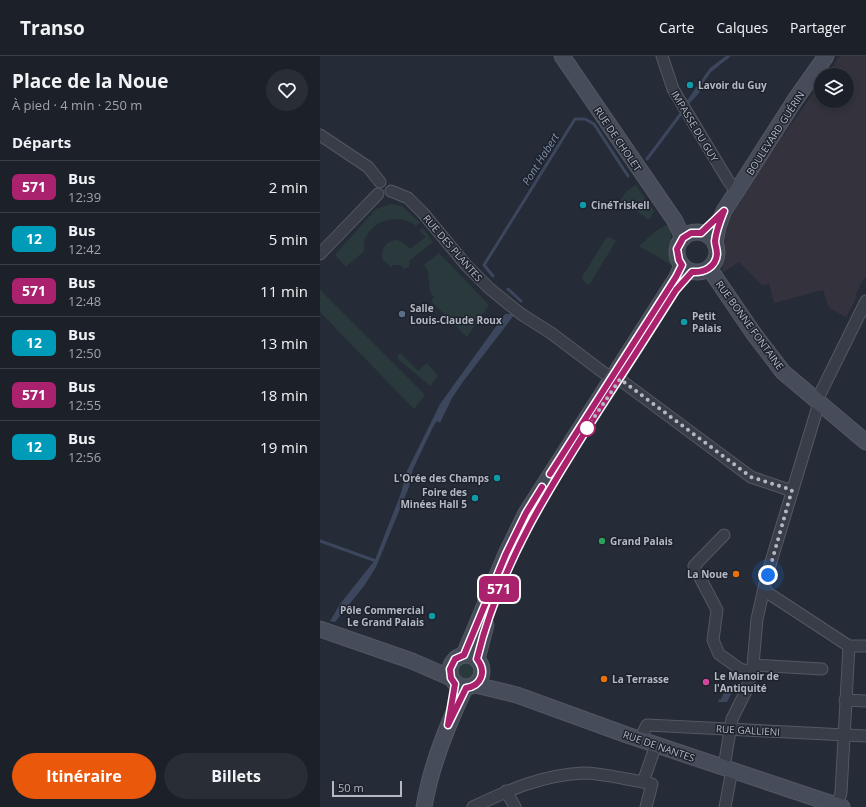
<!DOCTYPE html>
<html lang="fr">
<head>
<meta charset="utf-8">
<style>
	:root { --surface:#1c2029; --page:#292d35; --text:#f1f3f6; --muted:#a0a3a8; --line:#3a3e46; --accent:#ea580c }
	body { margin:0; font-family:"Open Sans",sans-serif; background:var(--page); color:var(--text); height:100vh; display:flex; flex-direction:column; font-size:15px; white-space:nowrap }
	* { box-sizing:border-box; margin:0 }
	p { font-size:13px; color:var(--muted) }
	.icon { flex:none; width:22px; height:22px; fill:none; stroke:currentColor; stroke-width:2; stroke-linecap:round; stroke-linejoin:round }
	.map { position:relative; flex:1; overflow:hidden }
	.panel { display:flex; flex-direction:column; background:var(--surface); width:320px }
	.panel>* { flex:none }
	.badge { padding:0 8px; border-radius:6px; font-size:14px; line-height:26px }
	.tools { position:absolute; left:494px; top:12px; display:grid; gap:8px }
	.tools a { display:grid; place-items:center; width:40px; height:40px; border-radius:50%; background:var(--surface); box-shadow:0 2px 6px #0003,0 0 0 1px var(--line); font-size:20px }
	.scale { position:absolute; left:12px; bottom:10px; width:70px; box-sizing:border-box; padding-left:4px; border:2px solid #b3b8c3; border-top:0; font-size:11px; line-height:14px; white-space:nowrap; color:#b3b8c3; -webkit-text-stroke:3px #1d222c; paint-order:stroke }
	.you { position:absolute; width:20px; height:20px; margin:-10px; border:3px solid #fff; border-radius:50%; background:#1a73e8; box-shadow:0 0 0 6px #1a73e833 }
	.map>.badge { position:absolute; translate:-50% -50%; box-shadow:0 0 0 2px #fff }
	h2 { padding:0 12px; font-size:15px; line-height:36px }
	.round { display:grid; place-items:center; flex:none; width:42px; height:42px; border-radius:21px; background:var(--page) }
	.summary { display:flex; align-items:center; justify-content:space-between; height:68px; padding:0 12px }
	h1 { font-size:19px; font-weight:700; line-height:30px }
	.button { display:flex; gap:8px; margin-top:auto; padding:8px 12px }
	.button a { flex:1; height:46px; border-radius:24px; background:var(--accent); color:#fff; font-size:16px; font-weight:700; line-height:46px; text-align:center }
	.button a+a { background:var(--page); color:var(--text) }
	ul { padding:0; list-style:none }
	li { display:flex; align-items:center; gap:12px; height:52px; padding:0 12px; border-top:1px solid var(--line) }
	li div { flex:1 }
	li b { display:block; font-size:15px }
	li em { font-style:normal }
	li .badge { min-width:44px; font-weight:700; text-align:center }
	header { display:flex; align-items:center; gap:24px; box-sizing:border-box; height:56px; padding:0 20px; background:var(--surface); border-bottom:1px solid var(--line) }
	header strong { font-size:19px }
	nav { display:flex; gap:22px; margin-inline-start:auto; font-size:14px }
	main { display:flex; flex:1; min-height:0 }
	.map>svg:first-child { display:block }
	.medical { fill:#34323c }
	.green { fill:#2a3a3c }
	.water { fill:#3c475e }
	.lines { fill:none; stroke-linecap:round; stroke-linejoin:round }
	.stream { stroke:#3c475e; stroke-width:3 }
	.street-casing { stroke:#535862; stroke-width:13 }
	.secondary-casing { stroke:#535862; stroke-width:17 }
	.street { stroke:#383d47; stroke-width:11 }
	.secondary { stroke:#464c5a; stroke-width:15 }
	.line-casing { stroke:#fff; stroke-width:9 }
	.line { stroke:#aa216e; stroke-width:6 }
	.walk { stroke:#b3b8c3; stroke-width:4; stroke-dasharray:0 7.2 }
	.culture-dot { fill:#0f9aa8; stroke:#1d222c; stroke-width:1.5 }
	.service-dot { fill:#5c6f8a; stroke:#1d222c; stroke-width:1.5 }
	.stop-dot { fill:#fff; stroke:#aa216e; stroke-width:2 }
	.leisure-dot { fill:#2e9e5b; stroke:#1d222c; stroke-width:1.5 }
	.food-dot { fill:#e8710a; stroke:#1d222c; stroke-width:1.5 }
	.hotel-dot { fill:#d1479c; stroke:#1d222c; stroke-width:1.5 }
	.labels { text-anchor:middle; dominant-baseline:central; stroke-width:3; stroke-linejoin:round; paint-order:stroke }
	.poi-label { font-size:10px; font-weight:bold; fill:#b3b8c3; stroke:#1d222c; text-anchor:start }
	.street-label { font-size:10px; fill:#b3b8c3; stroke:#1d222c }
	.water-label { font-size:11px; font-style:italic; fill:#7e8da8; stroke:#1d222c }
</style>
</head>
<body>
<header>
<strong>Transo</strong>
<nav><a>Carte</a><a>Calques</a><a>Partager</a></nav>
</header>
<main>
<section class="panel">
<div class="summary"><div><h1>Place de la Noue</h1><p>À pied · 4 min · 250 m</p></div><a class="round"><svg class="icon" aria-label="heart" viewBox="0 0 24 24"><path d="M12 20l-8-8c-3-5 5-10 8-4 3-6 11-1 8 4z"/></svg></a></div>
<h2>Départs</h2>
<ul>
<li><span class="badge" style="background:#aa216e;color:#fff">571</span><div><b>Bus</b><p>12:39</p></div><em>2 min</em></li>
<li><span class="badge" style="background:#009bb9;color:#fff">12</span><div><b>Bus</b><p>12:42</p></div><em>5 min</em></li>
<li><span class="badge" style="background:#aa216e;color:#fff">571</span><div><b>Bus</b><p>12:48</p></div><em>11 min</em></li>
<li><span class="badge" style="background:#009bb9;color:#fff">12</span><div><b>Bus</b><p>12:50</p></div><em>13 min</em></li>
<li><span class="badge" style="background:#aa216e;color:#fff">571</span><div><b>Bus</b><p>12:55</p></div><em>18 min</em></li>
<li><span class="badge" style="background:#009bb9;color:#fff">12</span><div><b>Bus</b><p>12:56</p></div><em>19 min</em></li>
</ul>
<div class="button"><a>Itinéraire</a><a>Billets</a></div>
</section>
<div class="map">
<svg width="546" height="751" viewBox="0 0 546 751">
	<rect width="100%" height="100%" fill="#252b37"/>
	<path class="medical" d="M 520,0 L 546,0 L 546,222 L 544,222 L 535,240 L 537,241 L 526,261 L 509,252 L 503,234 L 454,247 L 449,228 L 442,229 L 419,206 L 402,217 L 405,172 L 441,111 L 501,26 L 501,45 L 527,45 L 527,19 L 506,19 Z"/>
	<g class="green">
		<path d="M 316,129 L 334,155 L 329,164 L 300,144 L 307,135 Z"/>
		<path d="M 71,148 L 82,150 L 100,167 L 96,170 C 76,153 40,169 44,195 L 26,211 L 15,199 L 56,153 Z"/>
		<path d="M 349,167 L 352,186 L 352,209 L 319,190 L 336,175 Z"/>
		<path d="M 103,172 L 113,186 L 89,205 L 89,211 L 84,213 L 80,209 L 73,209 L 71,211 C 68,208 63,205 62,201 C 60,193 69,183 77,184 C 83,186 86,190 90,193 L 106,181 L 99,174 Z"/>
		<path d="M 289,181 L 296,185 L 269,229 L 263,225 L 262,221 L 286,182 Z"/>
		<path d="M 119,197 L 169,249 L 147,281 L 111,245 L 114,241 L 110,236 L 108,215 L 104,209 Z"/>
		<path d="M 0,234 L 105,339 L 94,353 L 0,256 Z"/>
		<path d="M 80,297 L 98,315 L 107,307 L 118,320 L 110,330 L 77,302 Z"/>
		<circle cx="146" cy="615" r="9"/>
	</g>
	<g class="water">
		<path d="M 406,0 L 411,0 L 391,16 L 383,27 L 379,37 L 368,49 L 366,46 L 390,12 Z"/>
		<path d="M 192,256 L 195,258 L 142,327 L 132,342 L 120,367 L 117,365 L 113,371 L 93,413 L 89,431 L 56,511 L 44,530 L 15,566 L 10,565 L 20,548 L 55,504 L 81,437 L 87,415 L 120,348 L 185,258 L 190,258 Z"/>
		<path d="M 407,631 L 413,634 L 407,646 L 399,646 L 398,644 L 401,643 Z"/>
	</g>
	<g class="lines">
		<g class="stream">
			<path d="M 327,103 L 363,55"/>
			<path d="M 173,220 L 164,209 L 255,63 L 265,63 L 274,68 L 308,120"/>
			<path d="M 188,233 L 201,245"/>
			<path d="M 0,485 L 56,505"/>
		</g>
		<g class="street-casing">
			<g id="street">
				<path d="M 342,0 L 353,33 L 409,126 L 417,136"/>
				<path d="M 0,79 L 48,111 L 60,126"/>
				<path d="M 71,135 L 88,142 L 103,157 L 146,209 L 170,233 L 201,258 L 231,277 L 284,317 L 291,321 L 299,323 L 431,421 L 472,435"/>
				<path d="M 0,198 L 58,138"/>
				<path d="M 404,479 L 374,510 L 397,554 L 393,584 L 399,598 L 420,613 L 431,616"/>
				<path d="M 444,532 L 448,537 L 529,590 L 546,590"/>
				<path d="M 433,609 L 502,613"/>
				<path d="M 525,644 L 546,645"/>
				<path d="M 320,683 L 327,669 L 546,680"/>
				<path d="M 404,711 L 412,663 L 426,635 L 433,609 L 437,563 L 447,519 L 499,347 L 499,340 L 546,245"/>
				<path d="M 323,726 L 332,728 L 326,751"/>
				<path d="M 186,735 L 195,751"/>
				<path d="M 517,749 L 521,737 L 529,590"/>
				<path d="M 153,751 C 189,734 222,719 263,717 C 282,717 304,723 323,726 L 336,689"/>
				<path d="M 405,751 L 412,714"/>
			</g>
		</g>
		<g class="secondary-casing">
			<g id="secondary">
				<path d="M 242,0 L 355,165 L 363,182"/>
				<circle cx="377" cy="196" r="20"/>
				<path d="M 395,187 L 398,170 L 404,155 L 475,44 L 506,0"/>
				<path d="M 389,212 L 434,278 L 463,316 L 546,386"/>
				<path d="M 0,573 L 92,605 L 131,622"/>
				<circle cx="146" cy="615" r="16"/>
				<path d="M 144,599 L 186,498 L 206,457 L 357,221 L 362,209"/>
				<path d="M 157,603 L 166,569"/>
				<path d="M 156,629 L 197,639 L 307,679 L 522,751"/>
				<path d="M 104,751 C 111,709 127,670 145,632"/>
			</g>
		</g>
		<use href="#street" class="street"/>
		<use href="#secondary" class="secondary"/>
	</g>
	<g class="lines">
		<g class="line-casing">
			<path id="line" d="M 222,431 L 206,457 L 186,498 L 144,599 L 135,603 L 130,613 L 131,622 L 135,628 L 128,669 L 146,632 C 161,630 167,616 157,603 C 182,499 242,412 299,323 C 318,294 337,264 356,234 L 372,216 C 384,217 396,211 397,198 C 397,193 395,189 395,185 C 396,175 400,165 404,155 L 381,177 L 371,177 L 363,182 L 357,193 L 359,204 L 362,209 L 356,221 L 230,418"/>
		</g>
		<use href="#line" class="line"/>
		<path class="walk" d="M 267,372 L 300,323 L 431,421 L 472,434 L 448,519"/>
	</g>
	<g class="culture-dot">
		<circle cx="370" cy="29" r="4"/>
		<circle cx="263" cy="149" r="4"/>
		<circle cx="364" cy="266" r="4"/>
		<circle cx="177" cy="422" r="4"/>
		<circle cx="155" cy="442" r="4"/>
		<circle cx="112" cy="560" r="4"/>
	</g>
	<circle class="service-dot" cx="82" cy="258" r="4"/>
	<circle class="stop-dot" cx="267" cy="372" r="8"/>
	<circle class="leisure-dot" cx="282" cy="485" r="4"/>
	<g class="food-dot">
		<circle cx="416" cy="518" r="4"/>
		<circle cx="284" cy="623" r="4"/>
	</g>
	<circle class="hotel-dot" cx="386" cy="626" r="4"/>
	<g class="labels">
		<g class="poi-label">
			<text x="378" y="29">Lavoir du Guy</text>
			<text x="271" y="149">CinéTriskell</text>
			<text x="90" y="252">Salle<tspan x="90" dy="12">Louis-Claude Roux</tspan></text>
			<text x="372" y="260">Petit<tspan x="372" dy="12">Palais</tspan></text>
			<text x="169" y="422" text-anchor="end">L'Orée des Champs</text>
			<text x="147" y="436" text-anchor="end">Foire des<tspan x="147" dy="12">Minées Hall 5</tspan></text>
			<text x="290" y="485">Grand Palais</text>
			<text x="408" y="518" text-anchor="end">La Noue</text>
			<text x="104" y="554" text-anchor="end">Pôle Commercial<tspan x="104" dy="12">Le Grand Palais</tspan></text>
			<text x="394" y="620">Le Manoir de<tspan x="394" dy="12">l'Antiquité</tspan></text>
			<text x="292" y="623">La Terrasse</text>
		</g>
		<g class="street-label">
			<text transform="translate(375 70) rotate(59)">IMPASSE DU GUY</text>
			<text transform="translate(455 77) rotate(-57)">BOULEVARD GUÉRIN</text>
			<text transform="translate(298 83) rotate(56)">RUE DE CHOLET</text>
			<text transform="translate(133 192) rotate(49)">RUE DES PLANTES</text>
			<text transform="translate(430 269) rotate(54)">RUE BONNE FONTAINE</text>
			<text transform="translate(428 674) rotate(3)">RUE GALLIENI</text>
			<text transform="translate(339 690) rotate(19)">RUE DE NANTES</text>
		</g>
		<g class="water-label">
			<text transform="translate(220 103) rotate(-58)">Pont Habert</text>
		</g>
	</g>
</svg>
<div class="tools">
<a><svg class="icon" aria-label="layers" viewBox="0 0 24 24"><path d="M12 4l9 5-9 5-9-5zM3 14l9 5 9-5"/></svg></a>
</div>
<div class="scale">50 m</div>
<div class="you" style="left:448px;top:519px"></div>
<b class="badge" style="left:179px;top:533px;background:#aa216e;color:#fff">571</b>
</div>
</main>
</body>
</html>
